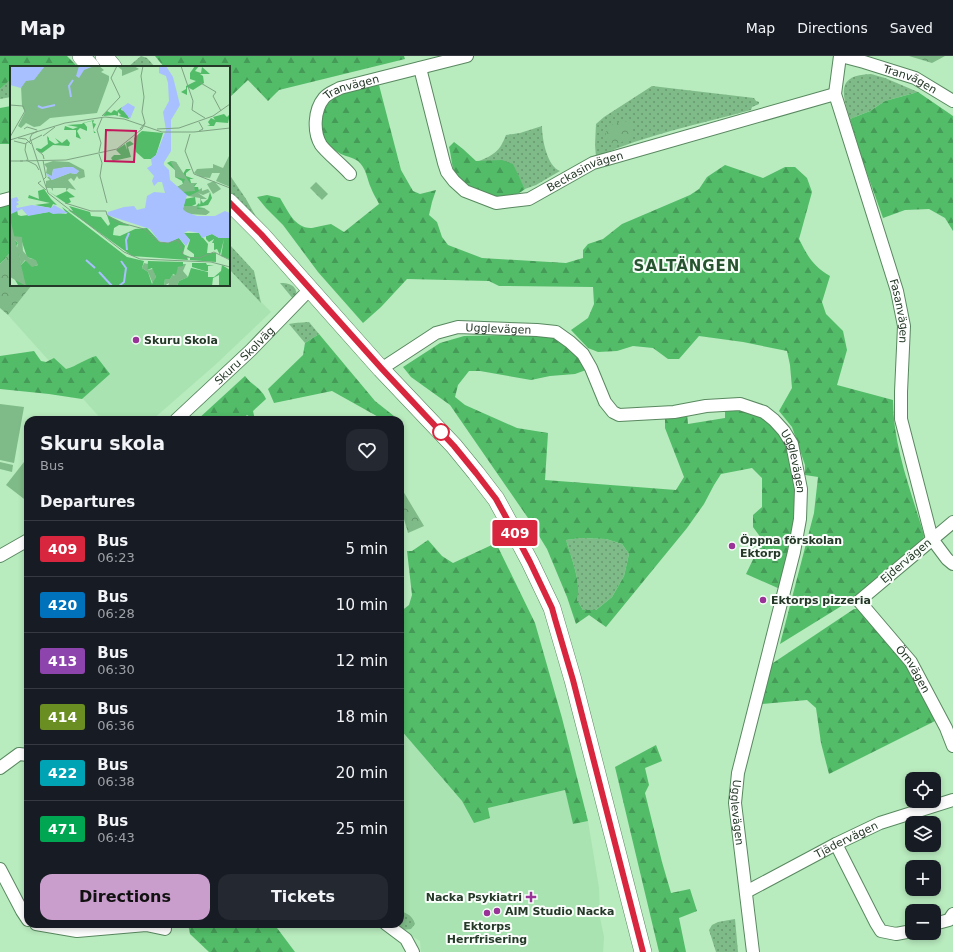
<!DOCTYPE html>
<html lang="en">
<head>
<meta charset="utf-8">
<style>
	:root { --surface:#171b24; --page:#242831; --text:#f1f3f6; --muted:#9ea1a6; --line:#363941; --accent:#c99dcc }
	body { margin:0; font-family:"DejaVu Sans",sans-serif; background:var(--page); color:var(--text); height:100vh; display:flex; flex-direction:column; font-size:15px; white-space:nowrap }
	* { box-sizing:border-box; margin:0 }
	p { font-size:13px; color:var(--muted) }
	.icon { flex:none; width:22px; height:22px; fill:none; stroke:currentColor; stroke-width:2; stroke-linecap:round; stroke-linejoin:round }
	.map { position:relative; flex:1; overflow:hidden }
	.sheet { position:absolute; left:24px; top:360px; width:380px; height:512px; display:flex; flex-direction:column; background:var(--surface); border-radius:12px; box-shadow:0 2px 6px #0003 }
	.sheet>* { flex:none }
	.badge { padding:0 8px; border-radius:3px; font-size:14px; line-height:26px }
	.tools { position:absolute; left:905px; top:716px; display:grid; gap:8px }
	.tools a { display:grid; place-items:center; width:36px; height:36px; border-radius:8px; background:var(--surface); box-shadow:0 2px 6px #0003; font-size:20px }
	.map>.badge { position:absolute; translate:-50% -50%; box-shadow:0 0 0 2px #fff }
	h2 { padding:0 16px; font-size:15px; line-height:36px }
	.round { display:grid; place-items:center; flex:none; width:42px; height:42px; border-radius:12px; background:var(--page) }
	.head { display:flex; align-items:center; justify-content:space-between; height:68px; padding:0 16px }
	h1 { font-size:19px; font-weight:700; line-height:30px }
	.cta { display:flex; gap:8px; margin-top:auto; padding:8px 16px }
	.cta a { flex:1; height:46px; border-radius:12px; background:var(--accent); color:#111; font-size:16px; font-weight:700; line-height:46px; text-align:center }
	.cta a+a { background:var(--page); color:var(--text) }
	ul { padding:0; list-style:none }
	li { display:flex; align-items:center; gap:12px; height:56px; padding:0 16px; border-top:1px solid var(--line) }
	li div { flex:1 }
	li b { display:block; font-size:15px }
	li em { font-style:normal }
	li .badge { min-width:44px; font-weight:700; text-align:center }
	header { display:flex; align-items:center; gap:24px; box-sizing:border-box; height:56px; padding:0 20px; background:var(--surface); border-bottom:1px solid var(--line) }
	header strong { font-size:19px }
	nav { display:flex; gap:22px; margin-inline-start:auto; font-size:14px }
	.map>svg:first-child { display:block }
	.built { fill:#a9e3b1 }
	.grass { fill:url(#grass-dots) }
	.forest { fill:url(#forest-firs); fill-rule:evenodd }
	.park { fill:url(#park-crowns) }
	.pitch { fill:#7fbb88 }
	.lines { fill:none; stroke-linecap:round; stroke-linejoin:round }
	.street-casing { stroke:#58885f; stroke-width:14 }
	.secondary-casing { stroke:#58885f; stroke-width:18 }
	.street { stroke:#fff; stroke-width:12 }
	.secondary { stroke:#fff; stroke-width:17 }
	.line-casing { stroke:#fff; stroke-width:9 }
	.line { stroke:#d7263d; stroke-width:6 }
	.poi-dot { fill:#993398; stroke:#f9fefa; stroke-width:1.5 }
	.stop-dot { fill:#fff; stroke:#d7263d; stroke-width:2 }
	.labels { text-anchor:middle; dominant-baseline:central; stroke-width:4; stroke-linejoin:round; paint-order:stroke }
	.street-label { font-size:11px; fill:#253928; stroke:#f9fefa }
	.poi-label { font-size:11px; font-weight:bold; fill:#253928; stroke:#f9fefa; text-anchor:start }
	.district-label { font-size:15px; font-weight:bold; letter-spacing:1px; fill:#26542f; stroke:#f9fefa }
	.inset-river { fill:none; stroke:#a8c0ff; stroke-width:2 }
	.inset-road { fill:none; stroke:#7da482; stroke-width:1 }
	.view { fill:#c2185b; fill-opacity:0.15; stroke:#c2185b; stroke-width:2 }
	.inset-edge { fill:none; stroke:#253928; stroke-width:2 }
</style>
</head>
<body>
<header>
<strong>Map</strong>
<nav><a>Map</a><a>Directions</a><a>Saved</a></nav>
</header>
<div class="map">
<svg width="953" height="896" viewBox="0 0 953 896">
	<defs>
		<pattern id="grass-dots" width="8" height="8" patternUnits="userSpaceOnUse"><rect width="8" height="8" fill="#7fbb88"/><path d="M2 2h.1M6 6h.1" fill="none" stroke="#68996f" stroke-width="1.8" stroke-linecap="round"/></pattern>
		<pattern id="forest-firs" width="22" height="20" patternUnits="userSpaceOnUse"><rect width="22" height="20" fill="#52bc68"/><path d="M5 1l3.5 6h-7zM16 11l3.5 6h-7z" fill="#449a56"/></pattern>
		<pattern id="park-crowns" width="20" height="18" patternUnits="userSpaceOnUse"><rect width="20" height="18" fill="#7fbb88"/><path d="M2 6a3 3 0 1 1 6 0M12 15a3 3 0 1 1 6 0" fill="none" stroke="#68996f"/></pattern>
	</defs>
	<rect width="100%" height="100%" fill="#b8ebbe"/>
	<g class="built">
		<path d="M 229,213 L 271,256 L 215,309 L 152,364 L 102,364 L 8,259 L 32,229 L 229,229 Z"/>
		<path d="M 400,673 L 462,745 L 474,766 L 490,762 L 488,752 L 565,734 L 573,767 L 588,765 L 599,832 L 600,862 L 604,881 L 603,896 L 421,896 L 420,885 L 402,874 L 400,868 Z"/>
	</g>
	<g class="grass">
		<path d="M 141,0 L 147,2 L 155,11 L 128,11 Z"/>
		<path d="M 871,18 L 885,22 L 918,36 L 885,45 L 870,55 L 850,63 C 842,37 836,19 871,18 Z"/>
		<path d="M 11,22 L 11,41 L 0,43 L 0,33 Z"/>
		<path d="M 652,30 L 754,42 L 756,45 L 759,46 L 759,48 L 752,51 L 751,54 C 699,68 645,79 596,101 L 595,89 L 596,68 L 604,61 Z"/>
		<path d="M 542,70 C 542,83 547,110 560,115 L 536,129 L 525,133 L 512,108 L 479,105 C 494,99 500,95 506,79 L 520,77 Z"/>
		<path d="M 229,118 L 246,143 L 260,168 L 238,147 L 229,135 Z"/>
		<path d="M 229,188 L 254,215 L 261,247 L 229,213 Z"/>
		<path d="M 280,227 C 290,227 296,229 297,240 L 294,244 Z"/>
		<path d="M 309,266 L 319,278 L 305,287 L 289,268 L 295,267 Z"/>
		<path d="M 581,482 L 606,483 L 622,488 L 629,498 L 624,520 L 612,541 L 596,554 L 583,554 L 577,544 C 582,528 571,501 566,484 Z"/>
		<path d="M 400,855 C 407,857 413,860 415,868 L 411,873 L 402,874 L 394,868 L 400,868 Z"/>
		<path d="M 735,863 L 738,896 L 716,896 L 709,874 L 712,869 L 718,866 Z"/>
	</g>
	<g class="forest">
		<path d="M 0,0 L 67,0 L 78,11 L 11,11 L 11,23 L 0,33 Z"/>
		<path d="M 155,0 L 404,0 L 405,3 L 279,34 L 268,45 L 248,24 L 229,42 L 229,11 L 164,11 Z"/>
		<path d="M 379,29 L 401,114 L 413,135 L 420,138 L 436,134 L 432,146 L 429,159 L 437,166 L 442,181 L 448,189 L 482,202 L 566,207 L 583,202 L 583,194 L 588,188 L 603,183 L 622,168 L 690,139 L 699,133 L 707,121 L 725,109 L 763,122 L 785,111 L 795,111 L 807,122 L 812,136 L 799,183 C 808,201 813,210 830,220 L 822,246 L 826,258 L 843,275 L 847,294 L 837,329 L 893,344 C 893,390 911,435 924,479 L 923,486 L 856,541 L 780,588 L 814,457 L 818,421 L 805,419 L 805,409 L 792,371 L 779,355 L 792,332 L 790,309 L 787,295 L 743,286 L 699,280 L 679,303 L 668,303 L 653,292 L 633,290 L 617,295 L 598,296 L 588,292 L 571,274 L 588,262 L 594,248 L 593,231 L 499,230 L 489,225 L 407,223 L 381,251 L 363,267 L 318,216 L 283,169 L 266,152 L 257,141 L 267,139 L 280,142 C 288,155 295,173 312,172 C 318,171 324,169 331,168 L 344,176 L 379,148 C 377,143 373,138 371,132 C 367,123 367,115 360,107 C 356,102 347,101 341,98 C 337,96 330,91 326,87 C 321,81 321,72 322,64 C 326,34 355,34 379,29 Z"/>
		<path d="M 918,36 L 953,60 L 953,175 L 945,162 L 929,153 L 905,154 L 883,162 L 863,106 L 850,63 L 870,55 L 885,45 Z"/>
		<path d="M 11,50 L 11,88 L 0,88 L 0,52 Z"/>
		<path d="M 454,86 L 463,93 L 476,105 L 502,104 L 513,108 L 525,133 C 508,148 478,139 462,125 C 460,123 457,121 455,118 C 452,112 451,98 449,91 Z"/>
		<path d="M 11,147 L 11,196 L 0,208 L 0,149 Z"/>
		<path d="M 319,278 L 375,345 L 394,360 L 382,363 L 332,335 L 274,347 L 268,333 L 303,299 L 305,287 Z"/>
		<path d="M 548,278 L 562,284 L 578,300 L 586,314 L 575,318 L 550,320 L 531,324 L 480,315 L 469,315 L 458,329 L 455,341 L 465,349 L 517,372 L 548,377 L 545,424 L 676,434 L 684,421 L 665,372 L 665,360 L 687,357 L 688,368 L 725,362 L 725,353 L 739,353 L 765,361 L 776,373 L 786,389 L 796,430 L 795,460 L 780,533 L 746,518 L 760,489 L 761,482 L 753,471 L 753,459 L 762,451 L 762,422 L 752,412 L 721,418 L 714,429 L 704,448 L 687,472 L 606,571 L 589,559 L 576,568 L 567,541 L 547,493 L 528,462 L 450,349 L 411,321 L 403,311 L 440,287 L 464,280 ZM 581,482 L 606,483 L 622,488 L 629,498 L 624,520 L 612,541 L 596,554 L 583,554 L 577,544 C 582,528 571,501 566,484 Z"/>
		<path d="M 34,295 L 41,305 L 46,306 L 54,302 L 66,313 C 77,310 85,303 96,300 L 110,318 L 82,343 L 49,338 L 0,333 L 0,300 Z"/>
		<path d="M 245,320 C 252,330 261,331 266,343 L 253,355 L 255,364 L 247,359 L 242,364 L 197,364 Z"/>
		<path d="M 428,484 L 442,500 L 453,507 L 496,487 L 535,567 L 562,662 L 588,765 L 573,768 L 565,734 L 488,752 L 490,762 L 474,767 L 462,745 L 400,673 L 400,556 L 409,549 L 412,539 L 407,495 L 412,495 Z"/>
		<path d="M 854,553 L 859,553 L 907,607 L 937,664 L 829,718 L 821,687 L 816,652 L 807,644 L 762,648 L 770,609 Z"/>
		<path d="M 656,689 L 662,705 L 645,712 L 649,729 L 645,737 L 662,806 L 671,837 L 690,833 L 697,855 L 679,862 L 686,896 L 659,896 L 615,711 Z"/>
		<path d="M 188,868 L 274,868 L 295,896 L 209,896 L 190,878 Z"/>
	</g>
	<g class="park">
		<path d="M 909,0 L 945,0 L 932,7 Z"/>
		<path d="M 629,65 L 631,69 L 631,81 C 625,86 615,89 607,86 C 602,68 615,67 629,65 Z"/>
		<path d="M 316,126 L 328,138 L 322,144 L 310,132 Z"/>
		<path d="M 11,196 L 11,229 L 32,229 L 8,259 L 0,252 L 0,208 Z"/>
		<path d="M 400,430 L 424,470 L 408,477 L 400,449 Z"/>
	</g>
	<g class="pitch">
		<path d="M 0,348 L 24,351 L 14,407 L 0,404 Z"/>
		<path d="M 0,406 L 13,409 L 12,416 L 0,413 Z"/>
		<path d="M 24,406 L 28,409 L 28,446 L 6,429 Z"/>
	</g>
	<g class="lines">
		<g class="street-casing">
			<g id="street">
				<path id="s1" d="M 840,0 L 835,38 L 897,235 L 904,270 L 901,336 L 901,363 L 932,483 L 947,503 L 953,508"/>
				<path id="s2" d="M 841,0 L 864,6 L 915,22 L 953,45"/>
				<path id="s3" d="M 420,12 L 444,107 L 447,116 L 454,125 L 465,135 L 496,147 L 529,143 L 593,107 L 611,102 L 835,38"/>
				<path id="s4" d="M 350,118 C 343,110 326,96 321,89 C 313,76 314,54 324,42 C 328,37 335,35 340,32 L 467,0"/>
				<path d="M 0,145 L 11,142"/>
				<path id="s5" d="M 381,313 L 436,277 L 458,271 L 537,274 L 556,276 L 570,286 L 583,298 L 591,312 L 605,346 L 613,356 L 619,359 L 674,356 L 706,350 L 740,348 L 764,356 L 774,364 L 784,375 L 792,388 L 801,433 L 800,463 L 794,496 L 738,717 L 735,747 L 753,896"/>
				<path id="s6" d="M 176,364 L 251,294 L 310,233"/>
				<path id="s7" d="M 953,466 L 859,545 L 911,606 L 946,672 L 953,690"/>
				<path d="M 0,500 L 28,484"/>
				<path d="M 0,712 L 19,698 L 28,699"/>
				<path d="M 836,788 L 876,867 L 881,875 L 896,878 L 912,875"/>
				<path d="M 0,813 L 22,855 L 28,864"/>
				<path id="s8" d="M 746,836 L 836,788 L 880,767 L 953,744"/>
				<path d="M 36,868 L 77,875 L 146,869 L 165,873"/>
				<path d="M 386,868 L 406,883 L 413,896"/>
				<path d="M 934,868 L 949,864 L 953,858"/>
			</g>
		</g>
		<g class="secondary-casing">
			<g id="secondary">
				<path d="M 81,0 L 91,11"/>
				<path d="M 104,0 L 113,11"/>
				<path d="M 229,146 L 261,178 L 381,313 L 454,390 L 476,417 L 496,443 L 513,474 L 530,506 L 552,552 L 573,624 L 643,896"/>
			</g>
		</g>
		<use href="#street" class="street"/>
		<use href="#secondary" class="secondary"/>
	</g>
	<g class="lines">
		<g class="line-casing">
			<path id="line" d="M 229,146 L 261,178 L 382,313 L 454,390 L 476,417 L 496,443 L 513,474 L 530,506 L 552,552 L 555,563 L 573,624 L 643,896"/>
		</g>
		<use href="#line" class="line"/>
	</g>
	<g class="poi-dot">
		<circle cx="136" cy="284" r="4"/>
		<circle cx="732" cy="490" r="4"/>
		<circle cx="763" cy="544" r="4"/>
		<path d="M529 835h4v4h4v4h-4v4h-4v-4h-4v-4h4z"/>
		<circle cx="497" cy="855" r="4"/>
		<circle cx="487" cy="857" r="4"/>
	</g>
	<circle class="stop-dot" cx="441" cy="376" r="8"/>
	<g class="labels">
		<g class="street-label">
			<text stroke="none"><textPath href="#s2" startOffset="73">Tranvägen</textPath></text>
			<text stroke="none"><textPath href="#s4" startOffset="121">Tranvägen</textPath></text>
			<text stroke="none"><textPath href="#s3" startOffset="263">Beckasinvägen</textPath></text>
			<text stroke="none"><textPath href="#s1" startOffset="265">Fasanvägen</textPath></text>
			<text stroke="none"><textPath href="#s5" startOffset="129">Ugglevägen</textPath></text>
			<text stroke="none"><textPath href="#s6" startOffset="94">Skuru Skolväg</textPath></text>
			<text stroke="none"><textPath href="#s5" startOffset="501">Ugglevägen</textPath></text>
			<text transform="translate(906 505) rotate(-40)">Ejdervägen</text>
			<text stroke="none"><textPath href="#s7" startOffset="210">Örnvägen</textPath></text>
			<text stroke="none"><textPath href="#s5" startOffset="861">Ugglevägen</textPath></text>
			<text stroke="none"><textPath href="#s8" startOffset="113">Tjädervägen</textPath></text>
		</g>
		<g class="poi-label">
			<text x="144" y="284">Skuru Skola</text>
			<text x="740" y="484">Öppna förskolan<tspan x="740" dy="13">Ektorp</tspan></text>
			<text x="771" y="544">Ektorps pizzeria</text>
			<text x="522" y="841" text-anchor="end">Nacka Psykiatri</text>
			<text x="505" y="855">AIM Studio Nacka</text>
			<text x="487" y="870" text-anchor="middle">Ektorps<tspan x="487" dy="13">Herrfrisering</tspan></text>
		</g>
		<g class="district-label">
			<text x="687" y="210">SALTÄNGEN</text>
		</g>
	</g>
	<g transform="translate(10 10)">
		<rect width="220" height="220" fill="#b8ebbe"/>
		<path d="M 192,122 L 192,125 L 198,123 L 200,126 L 193,129 L 188,127 L 197,133 L 191,133 L 191,138 L 190,132 L 178,130 ZM 134,197 L 138,198 L 137,204 L 143,203 L 146,211 L 143,218 L 138,206 L 132,202 ZM 173,198 L 176,198 L 173,205 L 178,211 L 169,215 L 167,220 L 158,220 L 159,217 L 154,220 L 155,213 L 160,213 L 163,208 L 164,210 L 167,202 Z" fill="#7fbb88"/>
		<path d="M 185,0 L 189,0 L 185,5 L 191,7 L 192,1 L 200,8 L 190,8 L 193,10 L 194,17 L 183,24 L 177,21 L 177,29 L 171,26 L 176,23 L 176,20 L 186,15 L 180,13 L 180,7 ZM 112,41 L 111,44 L 117,46 L 119,53 L 105,49 L 93,50 L 97,45 L 101,47 L 104,44 L 108,46 L 108,50 L 111,49 L 107,45 ZM 214,48 L 217,51 L 220,48 L 218,57 L 206,56 L 204,60 L 197,60 L 200,59 L 198,56 L 201,52 L 205,54 L 203,51 ZM 84,54 L 83,57 L 86,58 L 83,64 L 86,67 L 84,67 L 82,55 L 74,57 L 77,61 L 77,65 L 70,62 L 67,65 L 71,73 L 66,71 L 66,64 L 54,64 L 55,60 L 63,63 L 68,61 L 57,59 L 72,58 L 73,57 ZM 132,65 L 153,67 L 146,89 L 141,93 L 134,93 L 126,86 L 124,72 ZM 37,70 L 39,72 L 39,74 L 45,78 L 49,77 L 45,72 L 52,77 L 57,73 L 60,77 L 59,80 L 43,79 L 32,87 L 29,86 L 26,82 L 31,83 L 38,78 ZM 120,75 L 124,78 L 118,81 L 121,91 L 103,95 L 101,92 L 104,89 L 111,89 L 106,84 L 115,78 L 117,84 L 116,77 ZM 161,95 L 166,96 L 173,108 L 176,103 L 181,103 L 176,107 L 176,110 L 184,113 L 180,113 L 181,117 L 187,117 L 184,121 L 188,121 L 189,125 L 179,130 L 173,128 L 167,121 L 173,118 L 172,115 L 165,111 L 165,104 L 157,97 ZM 34,123 L 41,133 L 47,139 L 43,138 L 41,142 L 25,139 L 40,137 L 18,132 L 19,129 L 29,133 L 28,125 ZM 38,125 L 46,130 L 57,125 L 65,131 L 59,132 L 61,136 L 57,138 ZM 200,126 L 202,132 L 198,139 L 187,141 L 194,142 L 198,148 L 181,148 L 173,144 L 175,133 L 185,131 L 186,138 L 182,140 L 186,140 L 189,137 L 187,133 L 190,139 L 191,134 L 193,137 L 198,133 ZM 59,140 L 80,146 L 81,150 L 91,151 L 98,160 L 100,158 L 97,149 L 120,160 L 109,159 L 104,162 L 103,169 L 110,170 L 125,163 L 137,162 L 150,176 L 159,177 L 163,173 L 169,172 L 175,180 L 173,188 L 180,191 L 184,191 L 184,188 L 177,183 L 180,174 L 174,167 L 189,167 L 198,178 L 197,187 L 206,187 L 206,196 L 180,194 L 180,191 L 177,191 L 178,194 L 122,190 L 58,144 L 63,145 ZM 52,141 L 117,191 L 134,195 L 132,202 L 138,206 L 142,218 L 146,211 L 142,202 L 137,204 L 138,195 L 173,196 L 173,200 L 168,201 L 166,209 L 163,208 L 160,213 L 155,213 L 154,220 L 8,219 L 4,212 L 4,173 L 8,177 L 5,182 L 9,188 L 11,199 L 16,194 L 25,200 L 28,199 L 23,193 L 17,191 L 12,176 L 7,171 L 0,172 L 0,147 L 7,144 L 8,149 L 11,150 L 39,146 L 57,148 ZM 202,168 L 209,172 L 220,172 L 219,193 L 211,190 L 214,173 L 210,189 L 207,183 L 204,184 L 204,177 L 202,177 L 204,173 L 199,176 L 196,173 L 196,170 ZM 182,197 L 196,197 L 197,199 L 204,199 L 198,200 L 198,205 L 195,205 L 182,201 ZM 212,199 L 220,204 L 220,220 L 209,220 L 209,209 L 203,212 L 202,220 L 167,220 L 169,215 L 178,211 L 181,202 L 198,206 L 198,211 L 204,211 L 211,205 Z" fill="#52bc68"/>
		<path d="M 2,170 L 12,171 L 13,185 L 19,192 L 26,194 L 28,199 L 22,201 L 15,194 L 11,199 L 9,189 L 6,186 L 8,177 Z" fill="#7fbb88"/>
		<path d="M 10,0 L 89,0 L 94,4 L 91,6 L 99,10 L 99,14 L 87,47 L 40,52 L 30,60 L 24,61 L 16,57 L 11,62 L 8,60 L 15,46 L 12,40 ZM 107,0 L 124,0 L 129,3 L 112,10 L 112,4 ZM 220,88 L 220,121 L 206,115 L 210,107 L 202,107 L 200,112 L 191,111 L 184,107 L 187,103 L 203,102 L 203,98 L 213,102 ZM 43,95 L 59,96 L 74,104 L 75,111 L 69,113 L 67,110 L 64,115 L 61,112 L 58,114 L 66,124 L 59,122 L 56,125 L 56,122 L 43,122 L 43,125 L 41,122 L 36,122 L 36,115 L 40,114 L 37,111 L 41,110 L 36,107 L 37,102 L 34,98 ZM 56,101 L 69,105 L 66,108 L 60,107 L 41,114 L 43,104 ZM 160,95 L 166,96 L 180,117 L 187,117 L 184,119 L 185,125 L 171,126 L 167,121 L 173,118 L 175,113 L 165,111 L 165,104 ZM 204,115 L 211,123 L 203,128 L 197,118 ZM 174,140 L 188,140 L 187,143 L 194,142 L 200,146 L 196,149 L 179,148 L 173,144 ZM 0,152 L 16,220 L 0,211 Z" fill="#7fbb88" fill-rule="evenodd"/>
		<path d="M 0,0 L 35,0 L 24,14 L 16,15 L 11,22 L 0,19 ZM 69,0 L 84,0 L 74,4 L 69,12 L 66,10 ZM 149,0 L 156,0 L 163,11 L 170,39 L 161,54 L 161,85 L 153,98 L 159,104 L 160,114 L 177,129 L 173,143 L 176,146 L 187,150 L 205,150 L 215,145 L 220,147 L 220,172 L 209,172 L 202,168 L 192,172 L 189,167 L 178,165 L 174,167 L 180,174 L 176,180 L 169,172 L 158,177 L 149,175 L 140,163 L 97,149 L 98,146 L 114,141 L 124,140 L 127,144 L 135,142 L 137,130 L 144,126 L 155,127 L 152,116 L 148,116 L 144,120 L 142,115 L 144,110 L 137,102 L 142,99 L 141,93 L 146,89 L 156,64 L 153,46 L 159,35 L 158,17 L 156,10 L 149,7 ZM 118,37 L 125,41 L 120,53 L 111,42 ZM 56,101 L 63,101 L 69,105 L 66,108 L 60,107 L 42,114 L 35,107 L 42,110 L 43,103 ZM 7,131 L 9,135 L 6,136 L 9,138 L 6,140 L 7,142 L 22,139 L 41,142 L 44,139 L 58,147 L 43,148 L 39,146 L 18,150 L 12,143 L 1,148 L 0,133 Z" fill="#a8c0ff"/>
		<path class="inset-river" d="M 153,0 L 165,26 L 163,28 L 158,62M 61,31 L 59,20 L 63,14M 28,40 L 32,42 L 45,39M 157,69 L 152,103 L 168,142 L 186,157 L 206,164 L 220,164M 117,184 L 116,174 L 119,167M 76,194 L 85,202M 89,206 L 102,220M 109,220 L 114,216 L 116,202 L 111,195"/>
		<path class="inset-road" d="M 133,0 L 131,10 L 134,31 L 132,46 L 135,57M 171,0 L 183,35 L 182,44 L 195,52M 189,16 L 206,26 L 203,30 L 211,45M 0,39 L 13,40 L 15,45 L 0,71M 92,50 L 110,31 L 101,12 L 107,0M 189,56 L 193,63 L 189,65M 14,63 L 17,61 L 27,64M 147,63 L 169,62 L 203,50 L 220,38M 28,65 L 22,68 L 20,72 L 38,127 L 114,186 L 130,193 L 201,196 L 220,201M 180,68 L 175,85 L 184,108 L 220,122M 33,70 L 45,61M 8,72 L 16,73 L 21,78M 0,74 L 55,57 L 95,51 L 114,53 L 152,66 L 184,66 L 220,62M 4,75 L 16,78M 26,83 L 33,89 L 34,93M 89,86 L 91,77 L 87,64 L 92,52M 89,88 L 92,97 L 90,110 L 97,137M 16,94 L 26,99 L 29,104M 18,94 L 15,84 L 16,77 L 32,69M 0,95 L 13,95M 10,95 L 56,94 L 107,83 L 132,63 L 135,57 L 130,63M 33,114 L 36,111 L 33,94M 31,115 L 28,117 L 36,124M 55,137 L 81,145 L 96,145 L 97,149 L 108,156 L 134,163 L 149,176 L 158,177 L 168,174 L 174,191 L 189,192 L 204,186 L 220,194"/>
		<path class="view" d="M 96,64 L 126,65 L 124,96 L 95,95 Z"/>
		<rect width="220" height="220" class="inset-edge"/>
	</g>
</svg>
<div class="tools">
<a><svg class="icon" aria-label="locate" viewBox="0 0 24 24"><circle cx="12" cy="12" r="6"/><path d="M12 2v4M12 18v4M2 12h4M18 12h4"/></svg></a>
<a><svg class="icon" aria-label="layers" viewBox="0 0 24 24"><path d="M12 4l9 5-9 5-9-5zM3 14l9 5 9-5"/></svg></a>
<a>+</a>
<a>−</a>
</div>
<b class="badge" style="left:515px;top:477px;background:#d7263d;color:#fff">409</b>
<section class="sheet">
<div class="head"><div><h1>Skuru skola</h1><p>Bus</p></div><a class="round"><svg class="icon" aria-label="heart" viewBox="0 0 24 24"><path d="M12 20l-8-8c-3-5 5-10 8-4 3-6 11-1 8 4z"/></svg></a></div>
<h2>Departures</h2>
<ul>
<li><span class="badge" style="background:#d7263d;color:#fff">409</span><div><b>Bus</b><p>06:23</p></div><em>5 min</em></li>
<li><span class="badge" style="background:#0072bc;color:#fff">420</span><div><b>Bus</b><p>06:28</p></div><em>10 min</em></li>
<li><span class="badge" style="background:#8e44ad;color:#fff">413</span><div><b>Bus</b><p>06:30</p></div><em>12 min</em></li>
<li><span class="badge" style="background:#6b8e23;color:#fff">414</span><div><b>Bus</b><p>06:36</p></div><em>18 min</em></li>
<li><span class="badge" style="background:#00a3b4;color:#fff">422</span><div><b>Bus</b><p>06:38</p></div><em>20 min</em></li>
<li><span class="badge" style="background:#00a651;color:#fff">471</span><div><b>Bus</b><p>06:43</p></div><em>25 min</em></li>
</ul>
<div class="cta"><a>Directions</a><a>Tickets</a></div>
</section>
</div>
</body>
</html>
